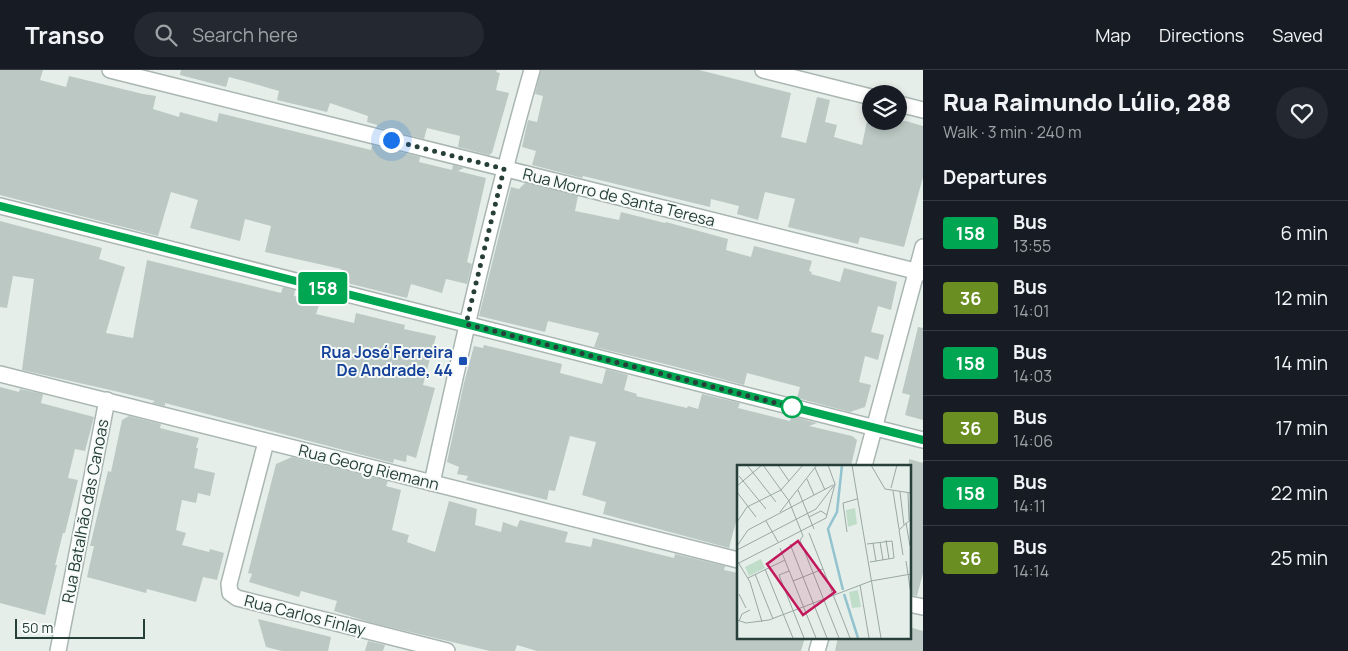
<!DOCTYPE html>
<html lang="en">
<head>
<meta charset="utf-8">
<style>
	:root { --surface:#171b24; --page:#242831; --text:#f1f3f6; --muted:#9ea1a6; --line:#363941 }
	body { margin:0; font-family:Manrope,sans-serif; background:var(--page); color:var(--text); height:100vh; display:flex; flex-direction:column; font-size:19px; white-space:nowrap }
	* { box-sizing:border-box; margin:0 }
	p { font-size:16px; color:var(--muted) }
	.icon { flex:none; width:28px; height:28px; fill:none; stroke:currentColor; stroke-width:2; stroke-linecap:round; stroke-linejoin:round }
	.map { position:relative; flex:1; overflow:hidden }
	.panel { display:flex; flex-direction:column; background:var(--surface); width:425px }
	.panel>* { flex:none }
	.badge { padding:0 10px; border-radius:4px; font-size:18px; line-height:32px }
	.buttons { position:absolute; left:862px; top:15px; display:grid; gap:10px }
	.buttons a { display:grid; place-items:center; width:45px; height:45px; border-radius:50%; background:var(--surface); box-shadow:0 2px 8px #0003; font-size:25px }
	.scale { position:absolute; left:15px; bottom:12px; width:130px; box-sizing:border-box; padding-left:5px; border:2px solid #263f39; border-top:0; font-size:14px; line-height:18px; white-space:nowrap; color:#263f39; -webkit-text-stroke:4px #f6faf8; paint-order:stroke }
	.you { position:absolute; width:25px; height:25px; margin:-12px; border:4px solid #fff; border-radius:50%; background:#1a73e8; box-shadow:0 0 0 8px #1a73e833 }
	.map>.badge { position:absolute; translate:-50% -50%; box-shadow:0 0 0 2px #fff }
	h2 { padding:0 20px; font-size:19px; line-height:45px }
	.round { display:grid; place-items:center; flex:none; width:52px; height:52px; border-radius:26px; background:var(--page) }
	.head { display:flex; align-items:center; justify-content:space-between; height:85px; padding:0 20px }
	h1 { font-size:24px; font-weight:800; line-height:38px }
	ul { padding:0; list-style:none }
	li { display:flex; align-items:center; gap:15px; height:65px; padding:0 20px; border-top:1px solid var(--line) }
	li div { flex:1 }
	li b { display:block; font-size:19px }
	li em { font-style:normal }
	li .badge { min-width:55px; font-weight:700; text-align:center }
	header { display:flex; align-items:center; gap:30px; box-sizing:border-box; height:70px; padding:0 25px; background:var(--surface); border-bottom:1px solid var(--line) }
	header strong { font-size:24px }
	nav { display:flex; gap:28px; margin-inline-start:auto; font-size:18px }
	.search { width:350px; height:45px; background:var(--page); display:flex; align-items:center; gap:12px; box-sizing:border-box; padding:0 18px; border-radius:28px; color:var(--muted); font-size:19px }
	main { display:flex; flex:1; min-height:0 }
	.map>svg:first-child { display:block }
	.building { fill:#bbc8c3 }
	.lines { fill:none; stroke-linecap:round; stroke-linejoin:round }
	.minor-casing { stroke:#a9b6b1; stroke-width:18 }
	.minor { stroke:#fff; stroke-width:15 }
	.line-casing { stroke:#fff; stroke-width:11 }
	.line { stroke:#00a651; stroke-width:8 }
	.walk { stroke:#263f39; stroke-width:5; stroke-dasharray:0 9 }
	.transit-dot { fill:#1a4fb4; stroke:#f6faf8; stroke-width:2 }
	.stop-dot { fill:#fff; stroke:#00a651; stroke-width:2.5 }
	.labels { text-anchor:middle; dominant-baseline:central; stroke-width:4; stroke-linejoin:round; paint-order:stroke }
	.street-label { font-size:16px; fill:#263f39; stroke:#f6faf8 }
	.transit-label { font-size:16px; font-weight:bold; fill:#164399; stroke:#f6faf8; text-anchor:end }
	.inset-river { fill:none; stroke:#92c3ce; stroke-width:2.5 }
	.inset-road { fill:none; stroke:#99a8a3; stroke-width:1 }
	.view { fill:#c2185b; fill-opacity:0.15; stroke:#c2185b; stroke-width:2.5 }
	.inset-edge { fill:none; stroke:#263f39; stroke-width:2.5 }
</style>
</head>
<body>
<header>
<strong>Transo</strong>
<div class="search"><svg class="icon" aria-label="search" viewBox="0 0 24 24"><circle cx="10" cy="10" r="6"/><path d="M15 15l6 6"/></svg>Search here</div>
<nav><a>Map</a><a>Directions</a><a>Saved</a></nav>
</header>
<main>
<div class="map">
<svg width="923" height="581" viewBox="0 0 923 581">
	<rect width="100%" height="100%" fill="#e6eeea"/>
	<g class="building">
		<path d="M 0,0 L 43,0 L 40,10 L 66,17 L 69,6 L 143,24 L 156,26 L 153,39 L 179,47 L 180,42 L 217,52 L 219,43 L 371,80 L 372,75 L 420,87 L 419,92 L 452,100 L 453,95 L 464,98 L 458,101 L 486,108 L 467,192 L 472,194 L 467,214 L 446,209 L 442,223 L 411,214 L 407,228 L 339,211 L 341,199 L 265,182 L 271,156 L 245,149 L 240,171 L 190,158 L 198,130 L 171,122 L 158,166 L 0,125 Z"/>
		<path d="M 181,0 L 497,0 L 496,2 L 500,3 L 496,20 L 509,23 L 492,83 L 489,85 L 458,77 L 460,66 L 427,58 L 424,69 L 377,57 L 377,55 L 367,52 L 368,46 L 330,33 L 327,42 L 277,30 L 279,21 L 255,14 L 229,7 L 226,17 L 180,5 Z"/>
		<path d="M 541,0 L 699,0 L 791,23 L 781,67 L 806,73 L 817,27 L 830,30 L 825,52 L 837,55 L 834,67 L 862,75 L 867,51 L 906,51 L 923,56 L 923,107 L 904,177 L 860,167 L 858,174 L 788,157 L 795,129 L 765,122 L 758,150 L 737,144 L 739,136 L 711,129 L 710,137 L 583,106 L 582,108 L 532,95 L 536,81 L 522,77 L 528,50 L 537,52 L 543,26 L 535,24 Z"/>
		<path d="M 525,113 L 578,126 L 575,141 L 619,150 L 621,142 L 665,153 L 666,152 L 728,169 L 726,180 L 751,187 L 754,176 L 812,191 L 809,201 L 812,202 L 811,204 L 840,212 L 844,198 L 897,212 L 891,240 L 878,236 L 871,262 L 884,265 L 878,290 L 865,286 L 859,312 L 871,315 L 865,337 L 850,342 L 797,328 L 800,317 L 773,310 L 747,303 L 744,315 L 669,295 L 594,277 L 599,263 L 569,256 L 548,251 L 545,262 L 479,246 L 511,117 L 519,119 Z"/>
		<path d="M 0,151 L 102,178 L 99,189 L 125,197 L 106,263 L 133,268 L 147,190 L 281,223 L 283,217 L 295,220 L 294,226 L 320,232 L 316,244 L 354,253 L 356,243 L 405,255 L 404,259 L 436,266 L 423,315 L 435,318 L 416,388 L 407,385 L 406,392 L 394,389 L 393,393 L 165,333 L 165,336 L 152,333 L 155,331 L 119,322 L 22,300 L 34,209 L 13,206 L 7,238 L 0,237 Z"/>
		<path d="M 918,257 L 923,258 L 923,350 L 905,345 L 910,325 L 902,323 Z"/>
		<path d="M 484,275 L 562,294 L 560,303 L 602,314 L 606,299 L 628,305 L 624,320 L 637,324 L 636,326 L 687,338 L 688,336 L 698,339 L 702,324 L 740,333 L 738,338 L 790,351 L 791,346 L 817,353 L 809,356 L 852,366 L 857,370 L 851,396 L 738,396 L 738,444 L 729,478 L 603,444 L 606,432 L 582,425 L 596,372 L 570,366 L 555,421 L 549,420 L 547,430 L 466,410 L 468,406 L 457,404 L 459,397 L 447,392 L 464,313 L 474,276 L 483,278 Z"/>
		<path d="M 0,317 L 19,322 L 20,319 L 43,324 L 41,333 L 94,347 L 85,381 L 75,379 L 68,408 L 78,410 L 65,463 L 63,463 L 55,495 L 57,495 L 45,545 L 0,533 Z"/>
		<path d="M 129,346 L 161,354 L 160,358 L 199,368 L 196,378 L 198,378 L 194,398 L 215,403 L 210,426 L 198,423 L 196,433 L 182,430 L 176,460 L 186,463 L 182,475 L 209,482 L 210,479 L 224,483 L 217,510 L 203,507 L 196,532 L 147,519 L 146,523 L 87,507 L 94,476 L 90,476 L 108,401 L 111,402 L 122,350 Z"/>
		<path d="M 292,387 L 388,411 L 386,416 L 401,420 L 392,460 L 409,465 L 407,472 L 435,482 L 449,431 L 477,439 L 475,455 L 501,462 L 503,452 L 517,457 L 520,450 L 568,462 L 565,472 L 591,477 L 593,468 L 674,488 L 675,484 L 725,496 L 724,500 L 738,503 L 738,567 L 805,567 L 801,581 L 537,581 L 517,575 L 515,581 L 490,581 L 372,553 L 334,541 L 337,531 L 301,521 L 299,527 L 249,512 L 252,504 L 248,503 L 276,394 Z"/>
		<path d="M 909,389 L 923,393 L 923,503 L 917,526 L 909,525 Z"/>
		<path d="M 258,549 L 331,567 L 328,581 L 282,581 L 266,577 Z"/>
		<path d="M 909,557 L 923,561 L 923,581 L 835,581 L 838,567 L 909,567 Z"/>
		<path d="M 368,571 L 385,575 L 383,581 L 365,581 Z"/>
	</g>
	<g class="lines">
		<g class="minor-casing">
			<g id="minor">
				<path d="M 110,0 L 923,203"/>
				<path d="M 763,0 L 871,27"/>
				<path d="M 899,34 L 923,40"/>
				<path d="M 0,136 L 923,370"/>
				<path d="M 0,304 L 738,490"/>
				<path d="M 266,372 L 229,514 L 230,523 L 237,528 L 447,581"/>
				<path d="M 864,396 L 923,177"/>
				<path d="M 432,413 C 462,274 493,137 532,0"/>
				<path d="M 909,534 L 923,537"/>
				<path d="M 58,581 L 107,330"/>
				<path d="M 817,581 L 821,567"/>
			</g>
		</g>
		<use href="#minor" class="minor"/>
	</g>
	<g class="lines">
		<g class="line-casing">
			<path id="line" d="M 0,136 L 923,370"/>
		</g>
		<use href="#line" class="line"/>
		<path class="walk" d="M 391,70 L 504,99 L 466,254 L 796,338 L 792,337"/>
	</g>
	<rect class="transit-dot" x="458" y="286" width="10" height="10" rx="2.5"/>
	<circle class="stop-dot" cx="792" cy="337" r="10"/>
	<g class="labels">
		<g class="street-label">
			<text transform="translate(619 127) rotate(14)">Rua Morro de Santa Teresa</text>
			<text transform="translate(369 397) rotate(14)">Rua Georg Riemann</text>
			<text transform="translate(85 441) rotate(-79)">Rua Batalhão das Canoas</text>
			<text transform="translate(305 545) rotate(14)">Rua Carlos Finlay</text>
		</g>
		<g class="transit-label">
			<text x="453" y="282">Rua José Ferreira<tspan x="453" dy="18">De Andrade, 44</tspan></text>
		</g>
	</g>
	<g transform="translate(737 395)">
		<rect width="174" height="174" fill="#e6eeea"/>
		<path d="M 118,43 L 120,59 L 111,62 L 109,45 ZM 24,94 L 28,103 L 12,111 L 8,102 ZM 121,125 L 124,142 L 115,143 L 112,127 Z" fill="#c0ddc9"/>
		<path class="inset-river" d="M 105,0 L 100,47 L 91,64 L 106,125M 107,129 L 121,173"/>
		<path class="inset-road" d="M 10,0 L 39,37M 26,0 L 52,36 L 66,71 L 63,75 L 102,173M 41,0 L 52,16M 91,0 L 98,19M 115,0 L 144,173M 134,0 L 148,24 L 174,28M 78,3 L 88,25M 2,11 L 29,44M 70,14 L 77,30M 0,21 L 25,0M 154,23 L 160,0M 61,25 L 77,64M 156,26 L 162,64M 0,27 L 19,52M 163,27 L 167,60M 171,28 L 172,55M 43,47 L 80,0M 72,52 L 84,46 L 90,50M 29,56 L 41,77M 0,57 L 10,42 L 44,25 L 66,0M 169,58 L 173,81M 110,67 L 106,38 L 120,34M 72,68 L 113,173M 149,75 L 152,94M 143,77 L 146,95M 136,78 L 139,96M 53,79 L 90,173M 130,79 L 155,76 L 157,93 L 133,97M 0,81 L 11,65 L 96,20M 43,83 L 79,173M 0,85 L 79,44 L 98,19M 166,90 L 162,65 L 174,54M 169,96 L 174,129M 1,97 L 13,117 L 25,157M 0,99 L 89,53 L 98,19M 28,104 L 56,173M 52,106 L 42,110 L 67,173M 18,109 L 36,154M 11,113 L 48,95M 56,116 L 86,104M 123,120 L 132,173M 2,129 L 9,143M 0,155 L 9,158 L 32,155 L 134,116 L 174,109M 2,156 L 5,149 L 13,145"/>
		<path class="view" d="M 61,76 L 98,127 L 66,150 L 30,99 Z"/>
		<rect width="174" height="174" class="inset-edge"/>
	</g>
</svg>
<div class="buttons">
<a><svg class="icon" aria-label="layers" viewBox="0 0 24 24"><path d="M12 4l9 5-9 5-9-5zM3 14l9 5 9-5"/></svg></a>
</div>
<div class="scale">50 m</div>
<div class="you" style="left:391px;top:70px"></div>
<b class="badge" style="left:323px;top:218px;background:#00a651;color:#fff">158</b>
</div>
<section class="panel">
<div class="head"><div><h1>Rua Raimundo Lúlio, 288</h1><p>Walk · 3 min · 240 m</p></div><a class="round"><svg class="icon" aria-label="heart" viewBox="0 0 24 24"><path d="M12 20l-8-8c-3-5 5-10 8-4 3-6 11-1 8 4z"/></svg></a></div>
<h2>Departures</h2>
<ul>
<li><span class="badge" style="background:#00a651;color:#fff">158</span><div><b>Bus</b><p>13:55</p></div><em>6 min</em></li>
<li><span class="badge" style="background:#6b8e23;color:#fff">36</span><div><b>Bus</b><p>14:01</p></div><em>12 min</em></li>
<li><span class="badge" style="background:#00a651;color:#fff">158</span><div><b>Bus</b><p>14:03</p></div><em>14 min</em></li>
<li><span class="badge" style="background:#6b8e23;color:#fff">36</span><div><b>Bus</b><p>14:06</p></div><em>17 min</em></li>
<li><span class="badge" style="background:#00a651;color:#fff">158</span><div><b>Bus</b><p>14:11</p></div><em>22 min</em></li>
<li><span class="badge" style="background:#6b8e23;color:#fff">36</span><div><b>Bus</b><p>14:14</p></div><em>25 min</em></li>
</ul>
</section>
</main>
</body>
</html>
